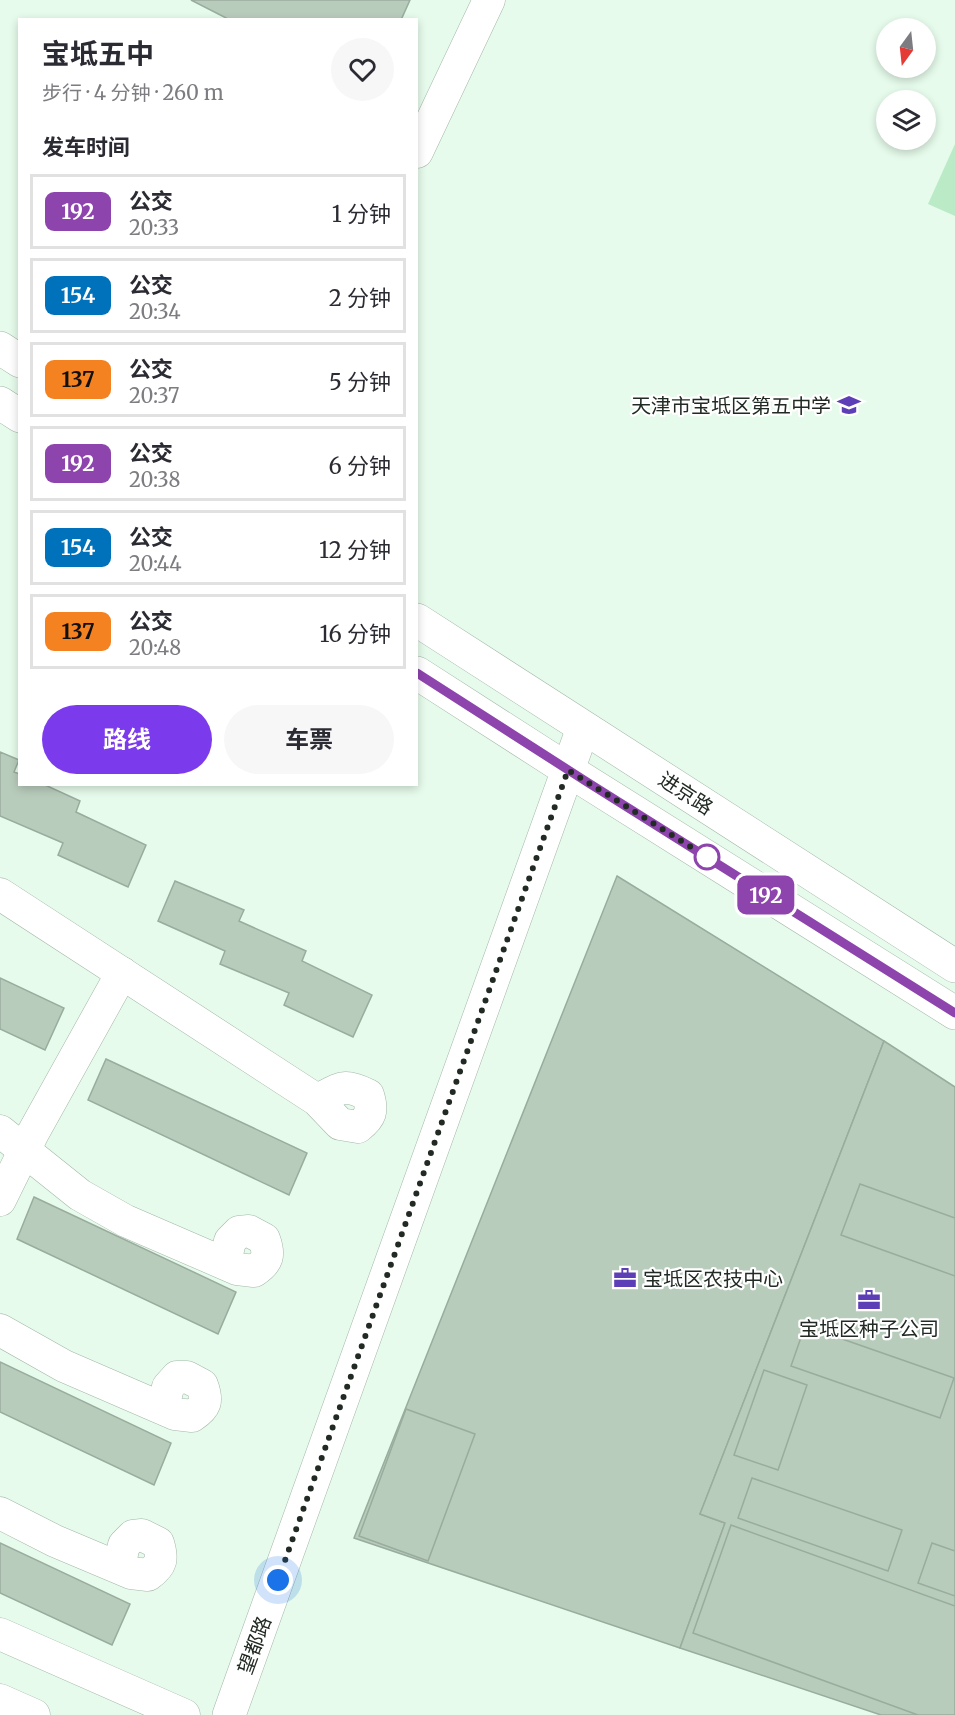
<!DOCTYPE html>
<html lang="zh">
<head>
<meta charset="utf-8">
<style>
	:root { --surface:#fff; --page:#f7f7f7; --text:#2b2b33; --muted:#7c7c81; --line:#e1e1e2; --accent:#7c3aed }
	body { margin:0; font-family:Merriweather,"Noto Sans SC",serif; background:var(--page); color:var(--text); height:100vh; display:flex; flex-direction:column; font-size:22px; white-space:nowrap }
	* { box-sizing:border-box; margin:0 }
	p { font-size:20px; color:var(--muted) }
	.icon { flex:none; width:33px; height:33px; fill:none; stroke:currentColor; stroke-width:2; stroke-linecap:round; stroke-linejoin:round }
	.map { position:relative; flex:1; overflow:hidden }
	.side { position:absolute; left:18px; top:18px; width:400px; height:768px; display:flex; flex-direction:column; background:var(--surface); border-radius:0px; box-shadow:0 3px 9px #0003 }
	.side>* { flex:none }
	.badge { padding:0 12px; border-radius:9px; font-size:21px; line-height:39px }
	.needle { width:39px; rotate:195deg }
	.fabs { position:absolute; left:876px; top:18px; display:grid; gap:12px }
	.fabs a { display:grid; place-items:center; width:60px; height:60px; border-radius:50%; background:var(--surface); box-shadow:0 3px 9px #0003; font-size:30px }
	.you { position:absolute; width:30px; height:30px; margin:-15px; border:4px solid #fff; border-radius:50%; background:#1a73e8; box-shadow:0 0 0 9px #1a73e833 }
	.map>.badge { position:absolute; translate:-50% -50%; box-shadow:0 0 0 3px #fff }
	h2 { padding:0 24px; font-size:22px; line-height:54px }
	.round { display:grid; place-items:center; flex:none; width:63px; height:63px; border-radius:32px; background:var(--page) }
	.summary { display:flex; align-items:center; justify-content:space-between; height:102px; padding:0 24px }
	h1 { font-size:28px; font-weight:700; line-height:45px }
	.primary-button { display:flex; gap:12px; margin-top:auto; padding:12px 24px }
	.primary-button a { flex:1; height:69px; border-radius:36px; background:var(--accent); color:#fff; font-size:24px; font-weight:700; line-height:69px; text-align:center }
	.primary-button a+a { background:var(--page); color:var(--text) }
	ul { padding:0; list-style:none }
	li { display:flex; align-items:center; gap:18px; height:75px; margin:0 12px 9px; padding:0 12px; border:3px solid var(--line); border-radius:0px }
	li div { flex:1 }
	li b { display:block; font-size:22px }
	li em { font-style:normal }
	li .badge { min-width:66px; font-weight:700; text-align:center }
	.map>svg:first-child { display:block }
	.green { fill:#baebc6 }
	.building { fill:#b8ccbc; stroke:#99ac9d; stroke-width:1.5 }
	.lines { fill:none; stroke-linecap:round; stroke-linejoin:round }
	.street-casing { stroke:#a3b7a8; stroke-width:33 }
	.secondary-casing { stroke:#a3b7a8; stroke-width:34 }
	.street { stroke:#fff; stroke-width:32 }
	.secondary { stroke:#fff; stroke-width:33 }
	.line-casing { stroke:#fff; stroke-width:14 }
	.line { stroke:#8e44ad; stroke-width:9 }
	.walk { stroke:#222a24; stroke-width:6; stroke-dasharray:0 10.8 }
	.stop-dot { fill:#fff; stroke:#8e44ad; stroke-width:3 }
	.labels { text-anchor:middle; dominant-baseline:central; stroke-width:4.5; stroke-linejoin:round; paint-order:stroke }
	.poi-label { font-size:20px; fill:#222a24; stroke:#fff; text-anchor:end }
	.street-label { font-size:20px; fill:#222a24; stroke:#fff }
</style>
</head>
<body>
<div class="map">
<svg width="955" height="1715" viewBox="0 0 955 1715">
	<rect width="100%" height="100%" fill="#e6fbeb"/>
	<path class="green" d="M 955,144 L 955,216 L 928,204 Z"/>
	<g class="building">
		<path d="M 191,0 L 410,0 L 401,20 L 230,20 Z"/>
		<path d="M 0,752 L 19,760 L 14,772 L 20,774 L 20,784 L 43,784 L 80,801 L 76,812 L 146,845 L 128,887 L 58,855 L 63,843 L 0,816 Z"/>
		<path d="M 617,876 L 884,1041 L 700,1514 L 725,1523 L 680,1648 L 354,1538 Z"/>
		<path d="M 175,881 L 244,910 L 239,921 L 306,951 L 302,961 L 372,995 L 353,1037 L 284,1005 L 289,993 L 220,964 L 225,951 L 158,921 Z"/>
		<path d="M 0,978 L 64,1008 L 45,1050 L 0,1029 Z"/>
		<path d="M 884,1041 L 955,1087 L 955,1715 L 881,1715 L 680,1648 L 725,1523 L 700,1514 Z"/>
		<path d="M 106,1059 L 307,1153 L 289,1195 L 88,1100 Z"/>
		<path d="M 860,1184 L 955,1218 L 955,1276 L 841,1235 Z"/>
		<path d="M 34,1197 L 236,1292 L 218,1334 L 17,1239 Z"/>
		<path d="M 805,1326 L 954,1378 L 940,1418 L 791,1366 Z"/>
		<path d="M 0,1362 L 171,1443 L 154,1485 L 0,1412 Z"/>
		<path d="M 764,1370 L 807,1385 L 778,1470 L 734,1455 Z"/>
		<path d="M 406,1409 L 475,1434 L 428,1561 L 359,1536 Z"/>
		<path d="M 752,1478 L 902,1530 L 888,1571 L 738,1518 Z"/>
		<path d="M 731,1525 L 955,1606 L 955,1715 L 918,1715 L 693,1633 Z"/>
		<path d="M 0,1543 L 130,1604 L 112,1645 L 0,1593 Z"/>
		<path d="M 932,1543 L 955,1551 L 955,1596 L 918,1583 Z"/>
	</g>
	<g class="lines">
		<g class="street-casing">
			<g id="street">
				<path d="M 417,152 L 489,0"/>
				<path d="M 0,894 L 317,1100 L 340,1124 L 358,1127 C 371,1117 373,1111 368,1095 C 342,1082 341,1089 317,1100"/>
				<path d="M 0,1131 L 80,1195 L 126,1221 L 237,1269 L 254,1271 C 268,1262 270,1255 264,1239 L 249,1231 L 239,1232 L 230,1241 L 225,1263"/>
				<path d="M 0,1200 L 33,1133 L 122,973"/>
				<path d="M 0,1330 L 64,1366 L 175,1414 L 192,1416 C 206,1407 208,1401 202,1385 L 187,1377 L 177,1377 L 168,1387 L 163,1409"/>
				<path d="M 0,1513 L 55,1541 L 131,1573 L 148,1575 C 162,1565 163,1559 158,1543 L 142,1535 L 133,1536 L 124,1545 L 119,1567"/>
				<path d="M 0,1634 L 184,1715"/>
				<path d="M 0,1700 L 34,1715"/>
			</g>
		</g>
		<g class="secondary-casing">
			<g id="secondary">
				<path d="M 0,348 L 20,361"/>
				<path d="M 0,403 L 20,416"/>
				<path d="M 417,620 L 955,966"/>
				<path d="M 417,673 L 568,770 L 955,1013"/>
				<path d="M 229,1715 L 583,728"/>
			</g>
		</g>
		<use href="#street" class="street"/>
		<use href="#secondary" class="secondary"/>
	</g>
	<g class="lines">
		<g class="line-casing">
			<path id="line" d="M 417,673 L 587,782 L 955,1013"/>
		</g>
		<use href="#line" class="line"/>
		<path class="walk" d="M 278,1580 L 568,770 L 707,857"/>
	</g>
	<defs>
		<g id="school-bare" transform="scale(1.8)"><path d="M0-5L7-2L0 1L-7-2ZM-4 1L0 2.5L4 1V4Q0 6-4 4Z" fill="#5c3eb6" stroke="#fff" stroke-width="2.5" paint-order="stroke"/></g>
		<g id="office-bare" transform="scale(1.8)"><path d="M-6-3h4V-5.5h4V-3h4V5H-6ZM-1-4.5V-3h2v-1.5ZM-6 0V1H6V0Z" fill="#5c3eb6" stroke="#fff" stroke-width="2.5" paint-order="stroke"/></g>
	</defs>
	<g fill-rule="evenodd">
		<use href="#school-bare" x="849" y="405"/>
		<use href="#office-bare" x="625" y="1278"/>
		<use href="#office-bare" x="869" y="1300"/>
	</g>
	<circle class="stop-dot" cx="707" cy="857" r="12"/>
	<g class="labels">
		<g class="poi-label">
			<text x="831" y="405">天津市宝坻区第五中学</text>
			<text x="643" y="1278" text-anchor="start">宝坻区农技中心</text>
			<text x="869" y="1328" text-anchor="middle">宝坻区种子公司</text>
		</g>
		<g class="street-label">
			<text transform="translate(686 793) rotate(33)">进京路</text>
			<text transform="translate(254 1645) rotate(-70)">望都路</text>
		</g>
	</g>
</svg>
<div class="fabs">
<a><svg class="needle" viewBox="-14 -14 28 28"><path d="M0-13l5 13h-10z" fill="#e53935"/><path d="M0 13l5-13h-10z" fill="#7c7c81"/></svg></a>
<a><svg class="icon" aria-label="layers" viewBox="0 0 24 24"><path d="M12 4l9 5-9 5-9-5zM3 14l9 5 9-5"/></svg></a>
</div>
<div class="you" style="left:278px;top:1580px"></div>
<b class="badge" style="left:766px;top:895px;background:#8e44ad;color:#fff">192</b>
<section class="side">
<div class="summary"><div><h1>宝坻五中</h1><p>步行 · 4 分钟 · 260 m</p></div><a class="round"><svg class="icon" aria-label="heart" viewBox="0 0 24 24"><path d="M12 20l-8-8c-3-5 5-10 8-4 3-6 11-1 8 4z"/></svg></a></div>
<h2>发车时间</h2>
<ul>
<li><span class="badge" style="background:#8e44ad;color:#fff">192</span><div><b>公交</b><p>20:33</p></div><em>1 分钟</em></li>
<li><span class="badge" style="background:#0072bc;color:#fff">154</span><div><b>公交</b><p>20:34</p></div><em>2 分钟</em></li>
<li><span class="badge" style="background:#f58220;color:#111">137</span><div><b>公交</b><p>20:37</p></div><em>5 分钟</em></li>
<li><span class="badge" style="background:#8e44ad;color:#fff">192</span><div><b>公交</b><p>20:38</p></div><em>6 分钟</em></li>
<li><span class="badge" style="background:#0072bc;color:#fff">154</span><div><b>公交</b><p>20:44</p></div><em>12 分钟</em></li>
<li><span class="badge" style="background:#f58220;color:#111">137</span><div><b>公交</b><p>20:48</p></div><em>16 分钟</em></li>
</ul>
<div class="primary-button"><a>路线</a><a>车票</a></div>
</section>
</div>
</body>
</html>
